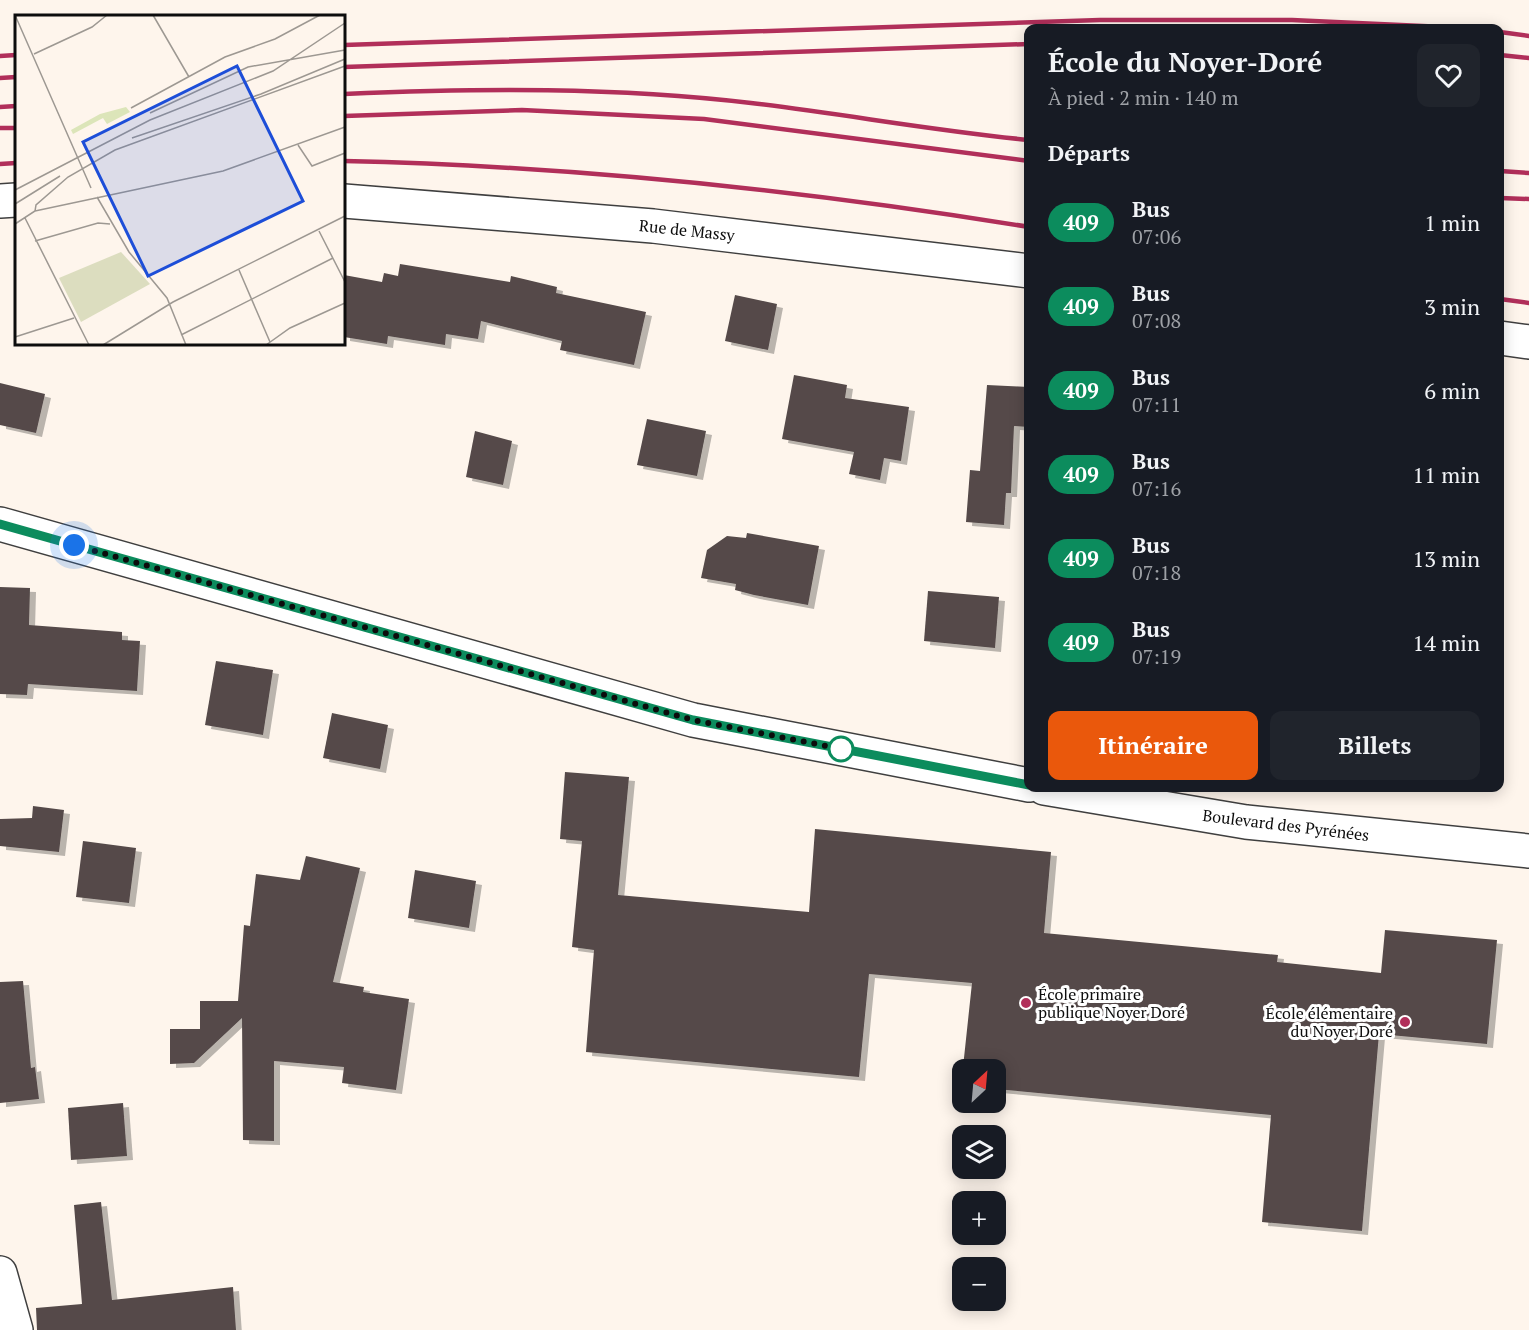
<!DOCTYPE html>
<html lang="fr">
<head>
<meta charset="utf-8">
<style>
	:root { --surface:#171b24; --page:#20242c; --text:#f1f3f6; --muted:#9ea1a6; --accent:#ea580c }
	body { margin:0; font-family:"PT Serif",serif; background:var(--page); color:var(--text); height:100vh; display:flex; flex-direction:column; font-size:22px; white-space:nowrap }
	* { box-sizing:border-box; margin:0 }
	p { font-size:20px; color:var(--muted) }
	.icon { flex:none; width:33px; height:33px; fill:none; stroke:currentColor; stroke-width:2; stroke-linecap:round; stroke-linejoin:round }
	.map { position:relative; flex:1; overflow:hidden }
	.side { position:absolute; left:1024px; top:24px; width:480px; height:768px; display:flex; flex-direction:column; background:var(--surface); border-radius:12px; box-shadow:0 3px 15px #0003 }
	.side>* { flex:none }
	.badge { padding:0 12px; border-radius:20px; font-size:21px; line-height:39px }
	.needle { width:39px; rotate:26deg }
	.buttons { position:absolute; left:952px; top:1059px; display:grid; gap:12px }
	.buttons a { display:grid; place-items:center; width:54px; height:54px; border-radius:12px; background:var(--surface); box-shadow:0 3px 15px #0003; font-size:30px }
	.you { position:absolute; width:30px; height:30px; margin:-15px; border:4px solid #fff; border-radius:50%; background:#1a73e8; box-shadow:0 0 0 9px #1a73e833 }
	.map>.badge { position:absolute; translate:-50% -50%; box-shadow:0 0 0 3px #fff }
	h2 { padding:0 24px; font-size:22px; line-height:54px }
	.round { display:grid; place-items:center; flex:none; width:63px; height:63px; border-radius:12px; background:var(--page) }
	.head { display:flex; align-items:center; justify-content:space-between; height:102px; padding:0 24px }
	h1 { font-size:28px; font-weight:800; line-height:45px }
	.primary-button { display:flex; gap:12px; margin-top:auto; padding:12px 24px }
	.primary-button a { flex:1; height:69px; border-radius:12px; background:var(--accent); color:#fff; font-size:24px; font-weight:800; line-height:69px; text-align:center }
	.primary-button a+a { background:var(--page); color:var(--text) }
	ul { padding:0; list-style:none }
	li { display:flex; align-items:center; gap:18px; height:84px; padding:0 24px }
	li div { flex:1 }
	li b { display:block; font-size:22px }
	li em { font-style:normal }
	li .badge { min-width:66px; font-weight:700; text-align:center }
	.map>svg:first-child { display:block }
	.building { fill:#544a49; filter:url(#shadow) }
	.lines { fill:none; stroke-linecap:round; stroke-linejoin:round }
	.street-casing { stroke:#3f3f3f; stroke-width:36 }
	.street { stroke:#fff; stroke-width:33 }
	.rail { stroke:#b12f5a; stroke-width:4.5 }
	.line-casing { stroke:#fff; stroke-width:14 }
	.line { stroke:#0c8c5d; stroke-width:9 }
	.walk { stroke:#0c0c0c; stroke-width:6; stroke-dasharray:0 10.8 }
	.stop-dot { fill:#fff; stroke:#0c8c5d; stroke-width:3 }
	.poi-dot { fill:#b12f5a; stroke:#fff; stroke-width:2 }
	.labels { text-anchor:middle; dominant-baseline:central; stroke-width:6; stroke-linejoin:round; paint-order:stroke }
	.street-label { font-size:16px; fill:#0c0c0c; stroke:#fff }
	.poi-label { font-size:16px; fill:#0c0c0c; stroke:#fff; text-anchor:start }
	.inset-road { fill:none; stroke:#9d9892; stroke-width:1.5 }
	.view { fill:#1d4ed8; fill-opacity:0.15; stroke:#1d4ed8; stroke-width:3 }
	.inset-edge { fill:none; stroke:#0c0c0c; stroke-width:3 }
</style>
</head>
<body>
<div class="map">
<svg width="1529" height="1330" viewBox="0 0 1529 1330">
	<defs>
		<filter id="shadow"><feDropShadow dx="6" dy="4" stdDeviation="0" flood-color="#0004"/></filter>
	</defs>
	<rect width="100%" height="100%" fill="#fef5ec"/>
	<g class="building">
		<path d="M 400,264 L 510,282 L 511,276 L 557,287 L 556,293 L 646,312 L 634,365 L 560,350 L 562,341 L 481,321 L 478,339 L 446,334 L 445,345 L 388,336 L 387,344 L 344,337 L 344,275 L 382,282 L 384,273 L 398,276 Z"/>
		<path d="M 735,295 L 777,304 L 768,350 L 725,341 Z"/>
		<path d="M 794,375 L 847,385 L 845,398 L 909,407 L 901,461 L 884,458 L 880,480 L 849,474 L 854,452 L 782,439 Z"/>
		<path d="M 0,383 L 45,394 L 36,433 L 0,425 Z"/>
		<path d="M 987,385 L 1029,387 L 1029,427 L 1014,426 L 1011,493 L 1006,493 L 1004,525 L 966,522 L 970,470 L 980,471 Z"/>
		<path d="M 647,419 L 706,431 L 697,476 L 637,465 Z"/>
		<path d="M 475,431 L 512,441 L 503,485 L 466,477 Z"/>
		<path d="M 747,533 L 819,546 L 808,605 L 754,595 L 735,590 L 736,584 L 701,578 L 707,550 L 727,536 L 746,538 Z"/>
		<path d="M 0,587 L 30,588 L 29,625 L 122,632 L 122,640 L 140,641 L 137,691 L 28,684 L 27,695 L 0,694 Z"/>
		<path d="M 928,591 L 999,597 L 995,648 L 924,641 Z"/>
		<path d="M 216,661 L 273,670 L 263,735 L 205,725 Z"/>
		<path d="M 332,713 L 388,725 L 380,769 L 323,758 Z"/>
		<path d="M 565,772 L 629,777 L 618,895 L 809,912 L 815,829 L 1051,852 L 1044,933 L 1278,955 L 1277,962 L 1381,973 L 1385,930 L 1497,940 L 1487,1044 L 1379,1034 L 1362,1231 L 1262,1222 L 1271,1115 L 996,1089 L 996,1070 L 963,1070 L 963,1086 L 961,1086 L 972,983 L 869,974 L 859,1077 L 586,1052 L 594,950 L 572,947 L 582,841 L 560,839 Z"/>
		<path d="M 33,806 L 64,810 L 59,852 L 0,846 L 0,819 L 32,818 Z"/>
		<path d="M 83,841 L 136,848 L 129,903 L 76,897 Z"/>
		<path d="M 306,856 L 360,868 L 333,982 L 364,987 L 363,992 L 409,999 L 396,1090 L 342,1083 L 344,1067 L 274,1061 L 274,1141 L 243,1140 L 242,1018 L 194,1063 L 170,1064 L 170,1029 L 200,1029 L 200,1001 L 238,1001 L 244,925 L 250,926 L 256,874 L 300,880 Z"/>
		<path d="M 415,870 L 476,881 L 469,928 L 408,918 Z"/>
		<path d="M 23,981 L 31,1068 L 35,1067 L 39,1099 L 0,1103 L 0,982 Z"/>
		<path d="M 123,1103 L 127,1156 L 71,1160 L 68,1108 Z"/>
		<path d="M 101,1202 L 112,1300 L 233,1287 L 236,1330 L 37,1330 L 36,1308 L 82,1304 L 74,1205 Z"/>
	</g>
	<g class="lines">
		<g class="street-casing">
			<g id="street">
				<path d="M 0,201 L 16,200"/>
				<path d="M 344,201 L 653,226 L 1029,271"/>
				<path d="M 1500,338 L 1529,342"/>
				<path d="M 0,524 L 693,720 L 1029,785"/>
				<path d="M 1044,788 L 1246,822 L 1529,851"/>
				<path d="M 0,1273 L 16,1330"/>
			</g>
		</g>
		<use href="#street" class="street"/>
		<g class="rail">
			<path d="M 1500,32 L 1529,36"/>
			<path d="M 344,45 L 1100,20 L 1292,20 L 1466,28"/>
			<path d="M 1500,55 L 1529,58"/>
			<path d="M 0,56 L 16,55"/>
			<path d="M 344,67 L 1029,44"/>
			<path d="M 0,78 L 16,77"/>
			<path d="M 344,94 C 479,88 616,87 751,103 C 844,114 936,131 1029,140"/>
			<path d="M 0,107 L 16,106"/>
			<path d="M 344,116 L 522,110 L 704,119 L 1029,161"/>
			<path d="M 0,128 L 16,128"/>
			<path d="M 344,161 C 573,166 802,190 1029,227"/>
			<path d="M 0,164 L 16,163"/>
			<path d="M 1500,171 L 1529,173"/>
			<path d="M 1500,198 L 1529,199"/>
			<path d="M 1500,299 L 1529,303"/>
		</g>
	</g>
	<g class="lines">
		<g class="line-casing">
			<path id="line" d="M 0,524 L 693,720 L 1029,785"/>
		</g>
		<use href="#line" class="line"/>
		<path class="walk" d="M 74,545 L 693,720 L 847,750 L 841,749"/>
	</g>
	<circle class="stop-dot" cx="841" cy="749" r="12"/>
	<g class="poi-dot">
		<circle cx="1026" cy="1003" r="6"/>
		<circle cx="1405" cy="1022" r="6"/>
	</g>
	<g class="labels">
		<g class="street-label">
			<text transform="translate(687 230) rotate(6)">Rue de Massy</text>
			<text transform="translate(1286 825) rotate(7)">Boulevard des Pyrénées</text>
		</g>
		<g class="poi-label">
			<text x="1038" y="994">École primaire<tspan x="1038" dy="18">publique Noyer Doré</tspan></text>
			<text x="1393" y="1013" text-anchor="end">École élémentaire<tspan x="1393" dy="18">du Noyer Doré</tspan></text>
		</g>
	</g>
	<g transform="translate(15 15)">
		<rect width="330" height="330" fill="#fef5ec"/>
		<path d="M 111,92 L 115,97 L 92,109 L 88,103 L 58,119 L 56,115 L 85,99 Z" fill="#dce5b9"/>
		<path d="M 106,237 L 135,269 L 66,307 L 44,263 Z" fill="#dcddbf"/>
		<path class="inset-road" d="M 0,0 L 76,173M 138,0 L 174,62M 19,39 L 77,12 L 92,0M 116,93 L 210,42 L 260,24 L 305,0M 135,98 L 233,52 L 330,35M 117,123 L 246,79 L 330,44M 283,130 L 297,151 L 330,138M 0,175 L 135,105 L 258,56 L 330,8M 82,182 L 114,237 L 152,283 L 171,330M 0,189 L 45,161M 20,196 L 208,156 L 330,112M 10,203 L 74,330M 0,209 L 20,196 L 21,190 L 53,162 L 100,135 L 330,51M 304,216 L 330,267M 20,226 L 83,208 L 95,209M 224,255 L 255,327M 166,320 L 318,243M 0,322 L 59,303M 88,330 L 158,287 L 330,201M 251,330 L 275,313 L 330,288"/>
		<path class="view" d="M 222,51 L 288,186 L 133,261 L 68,127 Z"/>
		<rect width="330" height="330" class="inset-edge"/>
	</g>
</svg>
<div class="buttons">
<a><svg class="needle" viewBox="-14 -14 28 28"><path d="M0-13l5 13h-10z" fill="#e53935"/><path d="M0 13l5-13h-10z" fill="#9ea1a6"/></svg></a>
<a><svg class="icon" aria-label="layers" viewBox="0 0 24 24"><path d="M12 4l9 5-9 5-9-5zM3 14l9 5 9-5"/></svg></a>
<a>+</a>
<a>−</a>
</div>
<div class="you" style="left:74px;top:545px"></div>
<section class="side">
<div class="head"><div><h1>École du Noyer-Doré</h1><p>À pied · 2 min · 140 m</p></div><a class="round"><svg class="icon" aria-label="heart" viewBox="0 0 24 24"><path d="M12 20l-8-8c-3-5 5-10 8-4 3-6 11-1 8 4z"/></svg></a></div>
<h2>Départs</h2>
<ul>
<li><span class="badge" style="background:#0c8c5d;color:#fff">409</span><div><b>Bus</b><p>07:06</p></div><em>1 min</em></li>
<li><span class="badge" style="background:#0c8c5d;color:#fff">409</span><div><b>Bus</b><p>07:08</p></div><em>3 min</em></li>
<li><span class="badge" style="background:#0c8c5d;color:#fff">409</span><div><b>Bus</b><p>07:11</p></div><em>6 min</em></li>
<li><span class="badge" style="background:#0c8c5d;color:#fff">409</span><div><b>Bus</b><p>07:16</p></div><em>11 min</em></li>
<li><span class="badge" style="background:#0c8c5d;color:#fff">409</span><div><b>Bus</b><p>07:18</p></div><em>13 min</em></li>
<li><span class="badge" style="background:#0c8c5d;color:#fff">409</span><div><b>Bus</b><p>07:19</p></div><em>14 min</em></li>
</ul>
<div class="primary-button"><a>Itinéraire</a><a>Billets</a></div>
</section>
</div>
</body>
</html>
